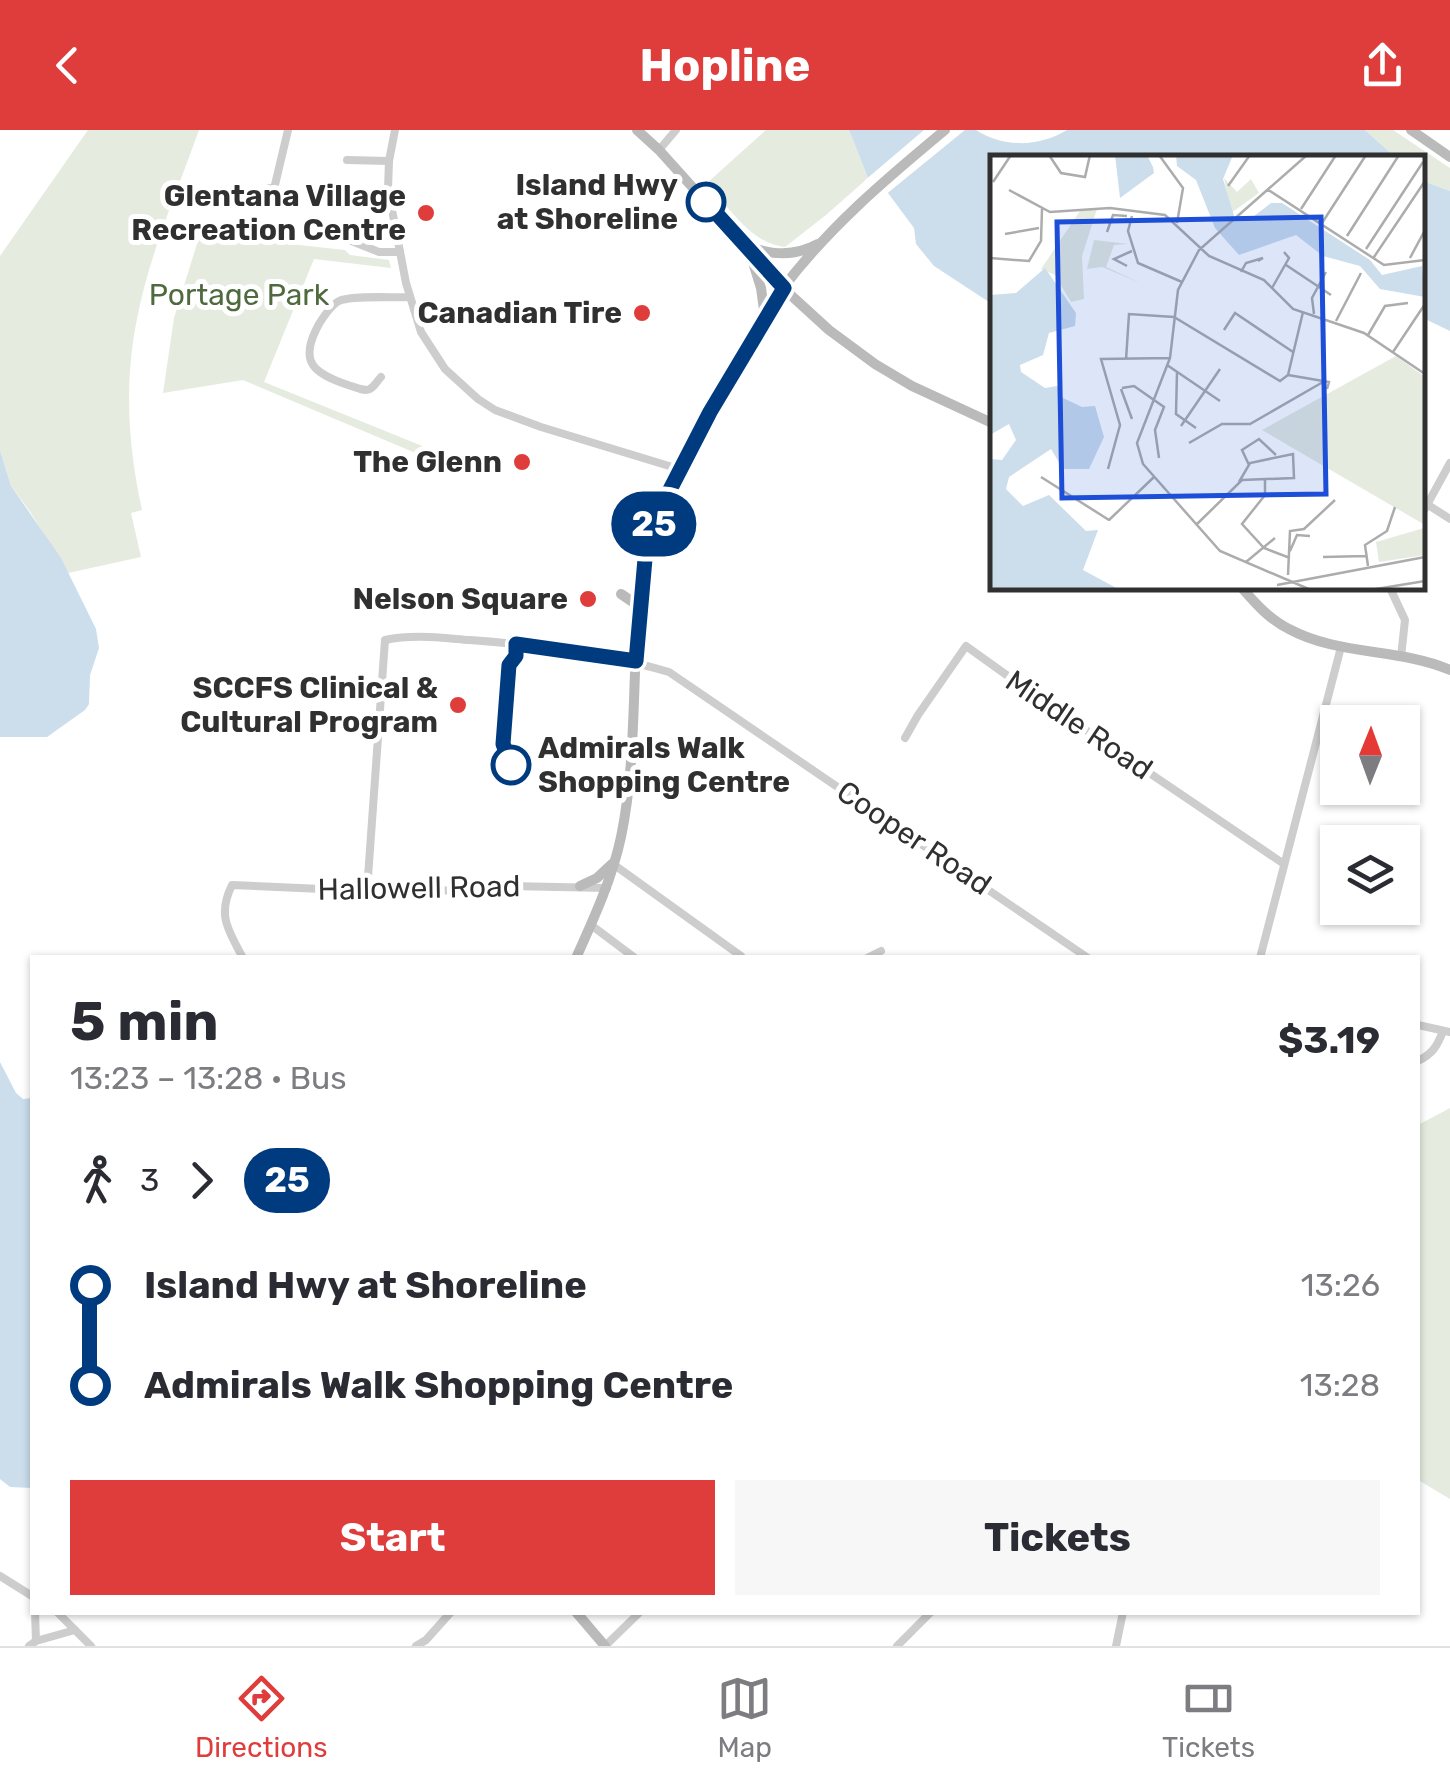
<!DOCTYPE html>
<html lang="en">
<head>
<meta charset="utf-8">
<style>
	:root { --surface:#fff; --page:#f7f7f7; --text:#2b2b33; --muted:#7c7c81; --line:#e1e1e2; --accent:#de3d3c }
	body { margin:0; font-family:Rubik,sans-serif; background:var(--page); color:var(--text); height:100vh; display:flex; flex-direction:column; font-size:38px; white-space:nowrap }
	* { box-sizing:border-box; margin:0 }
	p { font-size:32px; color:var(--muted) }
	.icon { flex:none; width:55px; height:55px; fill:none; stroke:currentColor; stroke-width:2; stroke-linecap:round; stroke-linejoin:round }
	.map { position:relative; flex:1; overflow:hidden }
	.details { position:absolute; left:30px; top:825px; width:1390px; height:660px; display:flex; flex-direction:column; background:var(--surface); border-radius:0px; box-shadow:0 2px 8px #0004 }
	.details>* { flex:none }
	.badge { padding:0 20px; border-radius:32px; font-size:35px; line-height:65px }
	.needle { width:65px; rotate:1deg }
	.buttons { position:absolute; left:1320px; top:575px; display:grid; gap:20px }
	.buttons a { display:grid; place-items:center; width:100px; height:100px; border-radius:0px; background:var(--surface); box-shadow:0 2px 8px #0004; font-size:50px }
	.map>.badge { position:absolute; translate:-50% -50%; box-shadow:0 0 0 5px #fff }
	.legs { display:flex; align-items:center; gap:15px; height:110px; padding:0 40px; font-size:32px }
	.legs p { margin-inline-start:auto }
	.summary { display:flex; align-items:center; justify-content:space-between; height:170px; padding:0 40px }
	h1 { font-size:55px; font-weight:700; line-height:75px }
	.button { display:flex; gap:20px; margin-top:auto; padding:20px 40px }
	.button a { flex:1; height:115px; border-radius:0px; background:var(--accent); color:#fff; font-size:40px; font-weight:700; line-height:115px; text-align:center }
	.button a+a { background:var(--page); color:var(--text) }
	ul { padding:0 40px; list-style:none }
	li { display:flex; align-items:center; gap:35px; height:100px; font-size:38px }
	li i { display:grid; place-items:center; width:15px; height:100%; margin:0 12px; background:currentColor }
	li i::after { content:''; width:25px; height:25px; margin:-12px; border:8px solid; border-radius:50%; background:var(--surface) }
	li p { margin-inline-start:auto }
	li:first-child i { background:linear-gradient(#0000 50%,currentColor 0) }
	li:last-child i { background:linear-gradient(currentColor 50%,#0000 0) }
	header { display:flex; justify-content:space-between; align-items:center; height:130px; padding:0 40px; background:var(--accent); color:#fff; font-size:45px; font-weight:700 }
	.tabs { display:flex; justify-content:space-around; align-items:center; height:140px; border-top:2px solid var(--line); background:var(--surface); font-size:28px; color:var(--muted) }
	.tabs a { display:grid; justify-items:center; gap:5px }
	.tabs .on { color:var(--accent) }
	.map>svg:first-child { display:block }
	.green { fill:#e5ecdf }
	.water { fill:#ccddeb }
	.pier { fill:#fff }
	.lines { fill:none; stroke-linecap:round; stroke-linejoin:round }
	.street { stroke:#cdcdcd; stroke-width:8 }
	.secondary { stroke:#bababa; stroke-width:10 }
	.line-1-casing { stroke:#fff; stroke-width:22 }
	.line-1 { stroke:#003b80; stroke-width:15 }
	.stop-1-dot { fill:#fff; stroke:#003b80; stroke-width:5 }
	.poi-dot { fill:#de3d3c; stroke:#fff; stroke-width:4 }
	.labels { text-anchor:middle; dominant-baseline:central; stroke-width:10; stroke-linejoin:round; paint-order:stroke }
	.stop-label { font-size:30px; font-weight:bold; fill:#303030; stroke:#fff; text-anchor:end }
	.poi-label { font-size:30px; font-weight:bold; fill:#303030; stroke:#fff; text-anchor:end }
	.park-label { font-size:30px; fill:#506a3f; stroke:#fff }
	.street-label { font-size:30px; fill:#303030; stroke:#fff }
	.inset-road { fill:none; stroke:#acacac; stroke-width:2.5 }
	.view { fill:#1d4ed8; fill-opacity:0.15; stroke:#1d4ed8; stroke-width:5 }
	.inset-edge { fill:none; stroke:#303030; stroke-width:5 }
</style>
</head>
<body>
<header><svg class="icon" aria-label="back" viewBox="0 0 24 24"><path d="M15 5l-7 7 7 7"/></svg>Hopline<svg class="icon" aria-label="share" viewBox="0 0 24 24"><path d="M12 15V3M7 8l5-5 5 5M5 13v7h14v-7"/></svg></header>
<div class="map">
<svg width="1450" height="1516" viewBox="0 0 1450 1516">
	<rect width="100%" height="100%" fill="#fff"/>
	<g class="green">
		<path d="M 88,0 L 199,0 C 177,62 149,125 137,189 C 124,253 128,317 142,380 L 131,383 L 141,427 L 68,443 L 31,383 L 11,356 L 0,320 L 0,126 Z"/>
		<path d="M 766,0 L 849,0 L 868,48 L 826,85 L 785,117 C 751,114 729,77 707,53 Z"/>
		<path d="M 1365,0 L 1393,0 L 1450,38 L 1450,61 L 1423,51 L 1422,28 L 1395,27 Z"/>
		<path d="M 200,104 L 345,120 L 350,125 L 389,130 L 391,138 L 314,129 L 264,252 L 462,332 L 458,341 L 243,250 L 163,263 L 174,188 Z"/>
		<path d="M 1450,978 L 1450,1369 L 1418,1350 L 1418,995 Z"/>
	</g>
	<g class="water">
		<path d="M 849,0 L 976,0 C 1004,18 1039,17 1067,0 L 1365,0 L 1395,27 L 992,28 L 992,174 L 934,136 L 916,114 L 914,98 L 888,63 L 868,48 Z"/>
		<path d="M 1423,51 L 1450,61 L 1450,201 L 1423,188 Z"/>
		<path d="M 0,320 L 11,356 L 61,428 L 96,499 L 99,518 L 90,545 L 89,574 L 85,580 L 47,607 L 0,607 Z"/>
		<path d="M 0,932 L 16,963 L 23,969 L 32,968 L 32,1358 L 10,1357 L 0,1349 Z"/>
	</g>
	<path class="pier" d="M 924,0 L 965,0 L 884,66 L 864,51 Z"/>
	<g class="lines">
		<g class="street">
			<path d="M 395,0 L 389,31 L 388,59 L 406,153 L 421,202 L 445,239 L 478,269 L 495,280 L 541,297 L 679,339"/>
			<path d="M 659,20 L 676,0"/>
			<path d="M 347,30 L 389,31"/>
			<circle cx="271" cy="66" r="8"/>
			<path d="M 274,59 L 288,0"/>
			<path d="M 349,110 L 379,122 L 400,122"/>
			<path d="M 381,247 C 377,251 375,256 370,259 C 364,262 355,257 348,255 C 313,243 298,232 319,194 C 324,186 331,175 339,171 C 350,165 394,168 409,167"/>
			<path d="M 1422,371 L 1450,389"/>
			<path d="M 1422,384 L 1450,333"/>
			<path d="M 1390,458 L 1405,490 L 1401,527"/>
			<path d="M 905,608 L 918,585 L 966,516 L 1040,569 L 1284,734"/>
			<path d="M 613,734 L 741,826"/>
			<path d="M 367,761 L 385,510 C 414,504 442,508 470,510 C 537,515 605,523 669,542 L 1088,828"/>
			<path d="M 591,795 L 635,828"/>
			<path d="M 243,828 C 228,800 217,785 232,755 L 367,761 L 438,761 L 508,756 L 607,758"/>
			<path d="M 867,828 L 881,821"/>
			<path d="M 1260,828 L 1341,517"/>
			<path d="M 1418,895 L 1450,902"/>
			<path d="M 1418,931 C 1432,924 1437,917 1443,901"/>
			<path d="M 0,1446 L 32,1466"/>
			<path d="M 35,1482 L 36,1511"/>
			<path d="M 57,1482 L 91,1516"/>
			<path d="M 29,1516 L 36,1511 L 75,1500"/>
			<path d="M 416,1516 L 426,1510 L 451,1482"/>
			<path d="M 605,1516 L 640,1482"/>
			<path d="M 897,1516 L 931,1482"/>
			<path d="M 1116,1516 L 1123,1482"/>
		</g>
		<g class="secondary">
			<path d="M 637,0 L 659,20 L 783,158 L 829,200 L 875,234 L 912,256 L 992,293"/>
			<path d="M 1411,0 L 1450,27"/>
			<path d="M 747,116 C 772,125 794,127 818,114"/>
			<path d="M 751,126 L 761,158 L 765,187"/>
			<path d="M 1242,458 C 1255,473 1270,490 1289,499 C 1339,526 1399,518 1450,540"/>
			<path d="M 621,464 L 640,477"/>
			<path d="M 580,756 L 597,748 L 612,734"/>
			<path d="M 576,828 C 594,788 612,749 621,707 C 640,615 629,520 645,427 C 654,380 679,337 702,296 C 715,271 730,248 744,223 C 756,202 768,178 783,158 C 829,97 886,49 945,0"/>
			<path d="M 576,1482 L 605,1516"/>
		</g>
	</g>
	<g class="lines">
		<g class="line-1-casing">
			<path id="line-1" d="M 511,635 L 503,614 L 509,535 L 516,526 L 516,514 L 636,531 L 645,429 L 658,383 L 710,282 L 784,158 L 706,72"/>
		</g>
		<use href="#line-1" class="line-1"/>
	</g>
	<g class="stop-1-dot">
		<circle cx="706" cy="72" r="18"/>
		<circle cx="511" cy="635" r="18"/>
	</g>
	<g class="poi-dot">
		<circle cx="426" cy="83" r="10"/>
		<circle cx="642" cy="183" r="10"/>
		<circle cx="522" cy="332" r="10"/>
		<circle cx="588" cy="469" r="10"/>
		<circle cx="458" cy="575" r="10"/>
	</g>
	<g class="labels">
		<g class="stop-label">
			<text x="678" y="55">Island Hwy<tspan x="678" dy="34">at Shoreline</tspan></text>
			<text x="538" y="618" text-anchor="start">Admirals Walk<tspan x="538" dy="34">Shopping Centre</tspan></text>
		</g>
		<g class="poi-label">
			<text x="406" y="66">Glentana Village<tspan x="406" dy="34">Recreation Centre</tspan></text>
			<text x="622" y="183">Canadian Tire</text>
			<text x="502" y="332">The Glenn</text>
			<text x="568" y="469">Nelson Square</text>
			<text x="438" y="558">SCCFS Clinical &amp;<tspan x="438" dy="34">Cultural Program</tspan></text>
		</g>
		<g class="park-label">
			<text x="239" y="165">Portage Park</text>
		</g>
		<g class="street-label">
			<text transform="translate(1079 595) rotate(34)">Middle Road</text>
			<text transform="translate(914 708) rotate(34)">Cooper Road</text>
			<text transform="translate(419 758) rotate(-1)">Hallowell Road</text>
		</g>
	</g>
	<g transform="translate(990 25)">
		<rect width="435" height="435" fill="#fff"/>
		<path d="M 234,23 L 247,37 L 261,24 L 269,38 L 241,58 ZM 107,54 L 92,101 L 94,144 L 81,147 L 65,120 L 51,114 L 90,56 ZM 104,85 L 138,89 L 124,90 L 116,112 L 151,128 L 112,112 L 97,114 ZM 406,201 L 435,222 L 435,370 L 272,275 ZM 434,373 L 435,400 L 389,407 L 386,387 Z" fill="#e5ecdf"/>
		<path d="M 125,0 L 157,0 L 163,12 L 164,18 L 130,43 ZM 186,0 L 243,0 L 233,24 L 245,64 L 259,65 L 281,48 L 292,48 L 380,105 L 392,120 L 432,111 L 435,142 L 390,134 L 370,111 L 333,101 L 306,80 L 249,100 L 225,73 L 206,25 L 187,11 ZM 55,113 L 86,158 L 85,171 L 59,178 L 53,200 L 30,210 L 31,217 L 55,233 L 67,231 L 73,243 L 92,252 L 105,251 L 114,282 L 99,314 L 73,314 L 61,294 L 19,322 L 16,334 L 33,351 L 59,340 L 96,376 L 108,375 L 93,415 L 130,435 L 0,435 L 0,304 L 12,305 L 26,285 L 19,269 L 0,280 L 0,140 L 26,138 Z" fill="#ccddeb"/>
		<path class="inset-road" d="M 59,0 L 71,18 L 95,22 L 100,0M 169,0 L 193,33 L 187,68M 317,0 L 209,95 L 188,135 L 180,203 L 147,288 L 153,309 L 230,396 L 321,435M 3,27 L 21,0M 238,31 L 260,0M 277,34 L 394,110 L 435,105M 19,35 L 60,57 L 120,53 L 175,60 L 219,101 L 274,125 L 303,154 L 374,178 L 435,219M 311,54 L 346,0M 142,61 L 138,76 L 148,108 L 192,127M 332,68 L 376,0M 117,77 L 123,60 L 137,61M 15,79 L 49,73M 357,81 L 409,0M 376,94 L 433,7M 384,102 L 435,26M 0,103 L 39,106 L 51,86 L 52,54M 420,103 L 435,75M 296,110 L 341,140M 137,111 L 124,104 L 142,96M 251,117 L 256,108 L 273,103 L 268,106M 282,133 L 299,103 L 294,97M 324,159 L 322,143 L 336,117M 346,166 L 371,118M 234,175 L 245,158 L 303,197M 378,180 L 395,151 L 418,148M 403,197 L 435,149M 136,205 L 139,159 L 184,162 L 290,226 L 298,220 L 313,157M 177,210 L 230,246M 187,217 L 186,259 L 206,273M 298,220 L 339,227 L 337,234M 132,233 L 144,231 L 174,252 L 165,275 L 169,303M 131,234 L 142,264M 191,271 L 230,214M 199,288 L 232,269 L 260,269 L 333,227M 259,310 L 252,295 L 269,284 L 286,300M 118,314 L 130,270 L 111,204 L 180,203M 51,322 L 119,365M 275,323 L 275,340 L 252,369 L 274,393 L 300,403M 119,365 L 164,322M 206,370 L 252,325 L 304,323 L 303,299 L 260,308 L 249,327M 300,396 L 307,380 L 320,381M 333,402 L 376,401M 256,407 L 285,383M 378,411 L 375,390 L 397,376 L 405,352M 298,420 L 300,376 L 314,374 L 345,345M 287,430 L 435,402M 380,435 L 435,426"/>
		<path class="view" d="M 331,62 L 336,339 L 72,343 L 67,67 Z"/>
		<rect width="435" height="435" class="inset-edge"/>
	</g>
</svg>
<div class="buttons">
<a><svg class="needle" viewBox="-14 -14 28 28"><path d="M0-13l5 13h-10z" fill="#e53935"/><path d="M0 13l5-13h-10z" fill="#7c7c81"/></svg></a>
<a><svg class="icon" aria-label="layers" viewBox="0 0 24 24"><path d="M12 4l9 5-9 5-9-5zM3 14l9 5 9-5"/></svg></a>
</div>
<b class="badge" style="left:654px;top:394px;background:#003b80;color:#fff">25</b>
<section class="details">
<div class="summary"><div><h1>5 min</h1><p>13:23 – 13:28 · Bus</p></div><b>$3.19</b></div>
<div class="legs"><svg class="icon" aria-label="walk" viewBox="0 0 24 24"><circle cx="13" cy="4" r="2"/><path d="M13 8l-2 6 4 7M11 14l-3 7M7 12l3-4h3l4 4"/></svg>3<svg class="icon" aria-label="forward" viewBox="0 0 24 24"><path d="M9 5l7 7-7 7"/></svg><b class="badge" style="background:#003b80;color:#fff">25</b></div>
<ul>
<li><i style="color:#003b80"></i><b>Island Hwy at Shoreline</b><p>13:26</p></li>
<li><i style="color:#003b80"></i><b>Admirals Walk Shopping Centre</b><p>13:28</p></li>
</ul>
<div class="button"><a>Start</a><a>Tickets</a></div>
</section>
</div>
<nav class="tabs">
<a class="on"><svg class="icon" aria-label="directions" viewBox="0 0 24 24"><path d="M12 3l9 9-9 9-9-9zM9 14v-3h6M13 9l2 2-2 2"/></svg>Directions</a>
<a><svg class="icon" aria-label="map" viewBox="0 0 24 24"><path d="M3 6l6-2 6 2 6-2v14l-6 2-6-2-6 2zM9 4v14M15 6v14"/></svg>Map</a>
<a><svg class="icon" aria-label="tickets" viewBox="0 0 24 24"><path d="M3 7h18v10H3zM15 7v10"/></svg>Tickets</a>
</nav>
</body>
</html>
